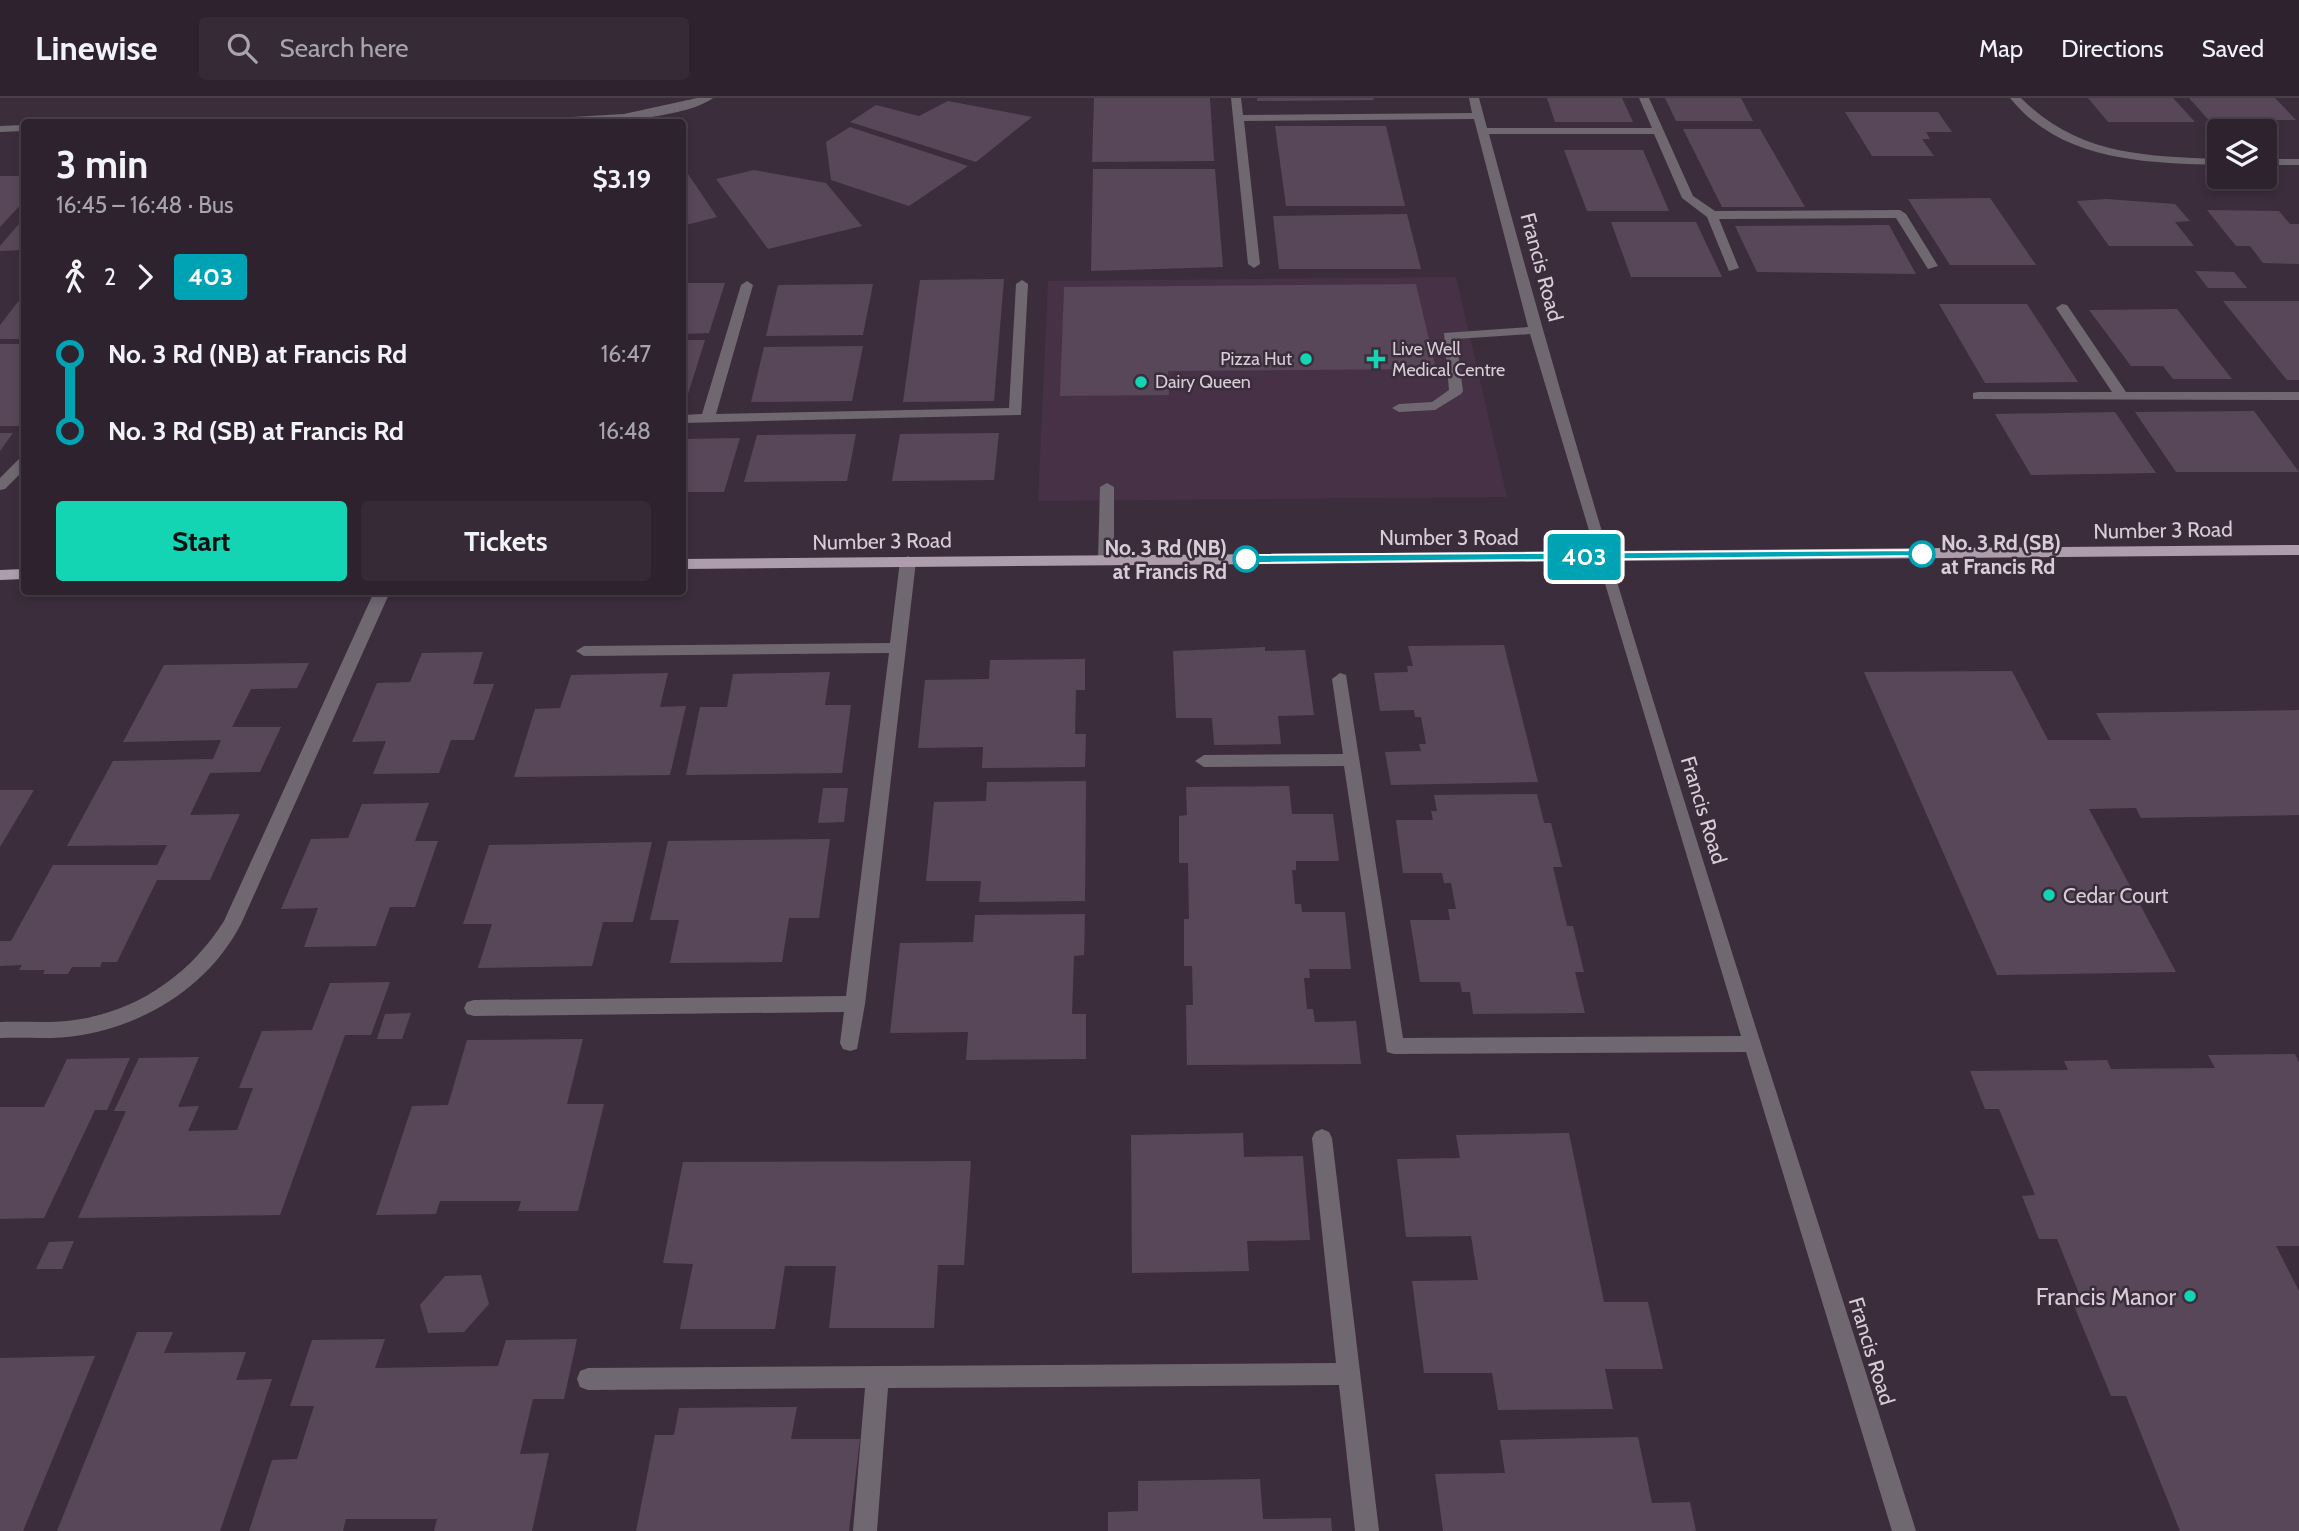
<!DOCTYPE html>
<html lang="en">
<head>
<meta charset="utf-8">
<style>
	:root { --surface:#2d222d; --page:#352a35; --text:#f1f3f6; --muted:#a7a4aa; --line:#483f49; --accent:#14d5b3 }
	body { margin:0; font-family:Cabin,sans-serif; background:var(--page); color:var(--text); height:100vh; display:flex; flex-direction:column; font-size:26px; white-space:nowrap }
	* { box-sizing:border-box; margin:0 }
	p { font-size:23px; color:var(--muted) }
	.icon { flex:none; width:38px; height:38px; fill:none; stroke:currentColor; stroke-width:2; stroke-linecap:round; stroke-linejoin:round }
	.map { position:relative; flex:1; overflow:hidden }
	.panel { position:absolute; left:21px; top:21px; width:665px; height:476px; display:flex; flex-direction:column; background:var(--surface); border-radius:7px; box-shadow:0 4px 10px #0003,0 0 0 2px var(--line) }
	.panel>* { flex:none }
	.badge { padding:0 14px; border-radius:5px; font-size:24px; line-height:46px }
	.tools { position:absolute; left:2207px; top:21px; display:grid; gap:14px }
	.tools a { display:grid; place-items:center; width:70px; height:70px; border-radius:7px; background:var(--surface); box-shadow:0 4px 10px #0003,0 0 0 2px var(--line); font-size:35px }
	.map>.badge { position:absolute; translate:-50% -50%; box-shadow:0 0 0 4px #fff }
	.legs { display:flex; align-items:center; gap:10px; height:77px; padding:0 35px; font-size:23px }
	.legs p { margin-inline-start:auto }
	.head { display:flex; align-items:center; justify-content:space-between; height:119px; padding:0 35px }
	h1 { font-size:38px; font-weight:700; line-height:52px }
	.primary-button { display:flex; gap:14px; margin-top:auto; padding:14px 35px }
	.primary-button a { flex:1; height:80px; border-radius:7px; background:var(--accent); color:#111; font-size:28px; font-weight:700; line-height:80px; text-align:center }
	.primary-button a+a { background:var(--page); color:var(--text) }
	ul { padding:0 35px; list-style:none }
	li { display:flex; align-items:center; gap:24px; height:77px; font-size:26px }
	li i { display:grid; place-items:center; width:10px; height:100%; margin:0 9px; background:currentColor }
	li i::after { content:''; width:18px; height:18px; margin:-9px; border:5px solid; border-radius:50%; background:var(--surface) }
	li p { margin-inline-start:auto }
	li:first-child i { background:linear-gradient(#0000 50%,currentColor 0) }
	li:last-child i { background:linear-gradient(currentColor 50%,#0000 0) }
	header { display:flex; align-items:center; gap:42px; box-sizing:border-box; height:98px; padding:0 35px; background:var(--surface); border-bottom:2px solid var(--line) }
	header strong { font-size:33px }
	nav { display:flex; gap:38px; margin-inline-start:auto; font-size:24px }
	.search { width:490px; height:63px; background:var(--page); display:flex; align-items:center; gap:18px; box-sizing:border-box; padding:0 24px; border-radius:7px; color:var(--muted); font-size:26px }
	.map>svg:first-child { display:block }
	.built { fill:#463146 }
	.building { fill:#584758 }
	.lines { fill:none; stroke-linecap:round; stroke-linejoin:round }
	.minor { fill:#706870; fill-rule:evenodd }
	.major { fill:#ad9dad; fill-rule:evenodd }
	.line-1 { fill:#00a3b4; stroke:#fff; stroke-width:2 }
	.poi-dot { fill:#14d5b3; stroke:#3c2d3c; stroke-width:2.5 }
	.stop-1-dot { fill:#fff; stroke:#00a3b4; stroke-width:3.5 }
	.labels { text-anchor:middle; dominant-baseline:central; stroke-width:5; stroke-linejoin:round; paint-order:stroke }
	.far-poi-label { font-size:18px; fill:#d7cdd7; stroke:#3c2d3c; text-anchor:start }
	.street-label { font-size:21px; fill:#d7cdd7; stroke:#3c2d3c }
	.stop-label { font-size:21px; font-weight:bold; fill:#d7cdd7; stroke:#3c2d3c; text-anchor:start }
	.poi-label { font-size:21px; fill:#d7cdd7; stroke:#3c2d3c; text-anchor:start }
	.near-poi-label { font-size:24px; fill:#d7cdd7; stroke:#3c2d3c; text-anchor:end }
</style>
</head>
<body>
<header>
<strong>Linewise</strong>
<div class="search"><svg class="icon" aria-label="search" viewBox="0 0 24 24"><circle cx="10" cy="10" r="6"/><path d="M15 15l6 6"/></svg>Search here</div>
<nav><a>Map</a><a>Directions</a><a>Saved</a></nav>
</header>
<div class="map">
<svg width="2299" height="1433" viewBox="0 0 2299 1433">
	<rect width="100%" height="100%" fill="#3c2d3c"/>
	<path class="built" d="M 1456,179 L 1507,399 L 1038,403 L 1048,183 Z"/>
	<g class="building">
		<path d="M 1094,0 L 1210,0 L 1214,63 L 1092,64 Z"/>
		<path d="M 1257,0 L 1373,0 L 1374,2 L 1257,3 Z"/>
		<path d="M 1547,0 L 1622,0 L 1633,24 L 1555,24 Z"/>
		<path d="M 1665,0 L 1741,0 L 1753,23 L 1676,23 Z"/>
		<path d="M 2088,0 L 2173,0 L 2195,24 L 2108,24 Z"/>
		<path d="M 2189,0 L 2275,0 L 2296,22 L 2267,22 L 2271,27 L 2213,27 Z"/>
		<path d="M 948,3 L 1032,19 L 976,64 L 850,24 L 876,7 L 919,18 Z"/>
		<path d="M 1845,14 L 1938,14 L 1952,34 L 1926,34 L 1930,41 L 1922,41 L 1934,58 L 1872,58 Z"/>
		<path d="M 1275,28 L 1386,28 L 1405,108 L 1286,108 Z"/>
		<path d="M 850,29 L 968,68 L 909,108 L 831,82 L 826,44 Z"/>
		<path d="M 1683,31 L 1760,31 L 1805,109 L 1722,109 Z"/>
		<path d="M 1564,52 L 1643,52 L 1669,113 L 1587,113 Z"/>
		<path d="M 682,67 L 717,119 L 682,128 Z"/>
		<path d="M 1093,71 L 1215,71 L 1223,169 L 1091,173 Z"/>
		<path d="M 754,72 L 826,85 L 862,128 L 768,151 L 716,81 Z"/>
		<path d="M 0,78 L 24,78 L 24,103 L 0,129 Z"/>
		<path d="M 1990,100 L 2036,167 L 1950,167 L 1908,101 Z"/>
		<path d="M 2106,101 L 2175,106 L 2190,123 L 2175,124 L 2194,148 L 2109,148 L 2077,103 Z"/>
		<path d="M 2207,112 L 2279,113 L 2290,126 L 2299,126 L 2299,166 L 2263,165 L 2250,148 L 2236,148 Z"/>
		<path d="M 1407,116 L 1421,171 L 1279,171 L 1273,118 Z"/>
		<path d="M 24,120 L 24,152 L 0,153 L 0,148 Z"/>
		<path d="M 1611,124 L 1696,124 L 1722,179 L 1631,179 Z"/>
		<path d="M 1889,127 L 1916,176 L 1757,174 L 1735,128 Z"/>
		<path d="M 2195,173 L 2234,174 L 2247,190 L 2208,190 Z"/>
		<path d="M 1004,181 L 994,303 L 903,304 L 920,182 Z"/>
		<path d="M 682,185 L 725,185 L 709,235 L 682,236 Z"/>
		<path d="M 873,186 L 863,237 L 766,238 L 778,187 Z"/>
		<path d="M 1416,186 L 1436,271 L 1168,273 L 1169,297 L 1060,298 L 1064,189 Z"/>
		<path d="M 24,196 L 24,241 L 0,241 L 0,227 Z"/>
		<path d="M 2223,203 L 2299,203 L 2299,282 L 2287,282 Z"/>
		<path d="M 1939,206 L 2027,206 L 2078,284 L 1985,285 Z"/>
		<path d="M 2177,211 L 2232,281 L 2173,281 L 2163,268 L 2131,268 L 2089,212 Z"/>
		<path d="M 682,242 L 705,242 L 688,296 L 682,296 Z"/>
		<path d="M 0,246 L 24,246 L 24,323 L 21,328 L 0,328 Z"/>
		<path d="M 863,248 L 852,303 L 751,304 L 764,249 Z"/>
		<path d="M 2254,313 L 2299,374 L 2176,374 L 2135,314 Z"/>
		<path d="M 2115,314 L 2156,375 L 2031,377 L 1995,316 Z"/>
		<path d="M 0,335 L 13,335 L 0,353 Z"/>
		<path d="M 999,335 L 994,382 L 892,383 L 900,336 Z"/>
		<path d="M 856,336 L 847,383 L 744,384 L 757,337 Z"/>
		<path d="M 740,340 L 724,394 L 682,394 L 682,341 Z"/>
		<path d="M 1504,547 L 1538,684 L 1391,687 L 1385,654 L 1421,653 L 1419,646 L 1426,646 L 1421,619 L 1415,619 L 1414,612 L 1380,613 L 1374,575 L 1408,574 L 1407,568 L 1413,568 L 1408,548 Z"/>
		<path d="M 1265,549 L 1265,553 L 1305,552 L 1314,617 L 1278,618 L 1281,646 L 1214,647 L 1212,620 L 1176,620 L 1173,553 Z"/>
		<path d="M 483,554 L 473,586 L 494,586 L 474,642 L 451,642 L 439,675 L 373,676 L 386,643 L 352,644 L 377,585 L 410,584 L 422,555 Z"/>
		<path d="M 1085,561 L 1085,592 L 1076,592 L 1075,636 L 1086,636 L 1085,669 L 982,670 L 983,649 L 918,650 L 925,582 L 989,581 L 990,562 Z"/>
		<path d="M 309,565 L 297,590 L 251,591 L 232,629 L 281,629 L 260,674 L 210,675 L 190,717 L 240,716 L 210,782 L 157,782 L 117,864 L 102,864 L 100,869 L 72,869 L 68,876 L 43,876 L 45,872 L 19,872 L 22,867 L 0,868 L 0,843 L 11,843 L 53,767 L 157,767 L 167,747 L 67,748 L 113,663 L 213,661 L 221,642 L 123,644 L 164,567 Z"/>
		<path d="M 2012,573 L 2048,642 L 2111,642 L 2096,615 L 2299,612 L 2299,717 L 2141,720 L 2136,710 L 2089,711 L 2176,874 L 1997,877 L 1864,574 Z"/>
		<path d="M 830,574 L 825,607 L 851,607 L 842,675 L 686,677 L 700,609 L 727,609 L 733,576 Z"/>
		<path d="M 668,575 L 660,609 L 686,608 L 670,677 L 514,679 L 535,611 L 560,610 L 571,577 Z"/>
		<path d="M 1086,683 L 1085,803 L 979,804 L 981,783 L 926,783 L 934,704 L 986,703 L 987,684 Z"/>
		<path d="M 1289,688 L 1292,716 L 1333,716 L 1339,763 L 1296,763 L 1296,772 L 1292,772 L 1295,806 L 1301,806 L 1302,814 L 1345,814 L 1351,871 L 1309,871 L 1310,880 L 1304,880 L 1307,911 L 1313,911 L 1315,924 L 1356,923 L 1361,966 L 1187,967 L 1186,907 L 1193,907 L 1192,868 L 1184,868 L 1184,821 L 1189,821 L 1188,765 L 1179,765 L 1179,718 L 1187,717 L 1186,689 Z"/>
		<path d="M 823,690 L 848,690 L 844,724 L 818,725 Z"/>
		<path d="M 0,692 L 34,692 L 0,749 Z"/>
		<path d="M 1537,696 L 1544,725 L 1551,725 L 1562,769 L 1553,769 L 1567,828 L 1573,828 L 1584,874 L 1575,874 L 1585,915 L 1473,916 L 1470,894 L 1462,894 L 1460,884 L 1420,884 L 1410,822 L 1450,822 L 1448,811 L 1456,811 L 1451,785 L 1444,785 L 1442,775 L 1403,775 L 1396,722 L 1433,722 L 1431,713 L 1437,713 L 1434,697 Z"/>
		<path d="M 429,705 L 415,743 L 438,743 L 415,809 L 390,809 L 376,848 L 304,849 L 318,810 L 281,811 L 311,741 L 348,740 L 362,706 Z"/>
		<path d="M 830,741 L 819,820 L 789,820 L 782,864 L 670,865 L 679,822 L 650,822 L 668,743 Z"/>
		<path d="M 652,744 L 633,824 L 603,824 L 592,868 L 478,870 L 492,826 L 463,826 L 489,747 Z"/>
		<path d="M 1085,816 L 1084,857 L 1074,858 L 1072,916 L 1086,916 L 1086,961 L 966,962 L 968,934 L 890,935 L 900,845 L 973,844 L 975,817 Z"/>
		<path d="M 390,884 L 371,937 L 345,937 L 280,1117 L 78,1120 L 126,1013 L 114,1013 L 139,960 L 199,959 L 178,1009 L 199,1008 L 188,1033 L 237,1032 L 253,990 L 239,990 L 262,933 L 312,932 L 330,885 Z"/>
		<path d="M 411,915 L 402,941 L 377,941 L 385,916 Z"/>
		<path d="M 583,941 L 567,1006 L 604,1006 L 578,1113 L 518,1113 L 521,1103 L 440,1103 L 436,1116 L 376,1117 L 412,1008 L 448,1007 L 467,942 Z"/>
		<path d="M 2295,956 L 2299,964 L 2299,1148 L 2276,1148 L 2299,1193 L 2299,1433 L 2180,1433 L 2126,1298 L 2111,1298 L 2072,1203 L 2082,1203 L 2057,1141 L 2039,1141 L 2022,1098 L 2035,1097 L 1999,1011 L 1985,1011 L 1970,973 L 2068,972 L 2064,963 L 2107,962 L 2111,971 L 2215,970 L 2208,957 Z"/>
		<path d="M 130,960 L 107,1012 L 95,1012 L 44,1120 L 0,1121 L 0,1009 L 44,1009 L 67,961 Z"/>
		<path d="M 1243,1035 L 1244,1059 L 1303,1058 L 1310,1142 L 1247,1143 L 1249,1173 L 1132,1175 L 1131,1037 Z"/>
		<path d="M 1569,1035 L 1604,1204 L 1648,1204 L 1663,1271 L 1605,1271 L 1613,1311 L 1498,1312 L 1492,1275 L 1424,1275 L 1412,1183 L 1478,1182 L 1471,1138 L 1406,1139 L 1397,1061 L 1460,1060 L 1456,1037 Z"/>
		<path d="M 971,1063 L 964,1167 L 938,1167 L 934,1230 L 829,1230 L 836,1168 L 785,1168 L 775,1231 L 680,1231 L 693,1166 L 663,1165 L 683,1064 Z"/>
		<path d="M 74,1143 L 62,1171 L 36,1171 L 49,1144 Z"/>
		<path d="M 481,1177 L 489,1206 L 464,1234 L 428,1235 L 420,1207 L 445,1178 Z"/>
		<path d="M 137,1234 L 173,1234 L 164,1255 L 246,1254 L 236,1282 L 272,1281 L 220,1433 L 57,1433 Z"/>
		<path d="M 385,1241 L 375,1270 L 498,1268 L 506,1242 L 577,1241 L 564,1301 L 533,1301 L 520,1356 L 549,1355 L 532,1433 L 434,1433 L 437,1421 L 346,1421 L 343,1433 L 249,1433 L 272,1362 L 297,1361 L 314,1308 L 290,1308 L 312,1242 Z"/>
		<path d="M 95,1258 L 23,1433 L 0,1433 L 0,1260 Z"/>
		<path d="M 797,1309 L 791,1341 L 860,1341 L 849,1433 L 636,1433 L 655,1337 L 674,1337 L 679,1310 Z"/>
		<path d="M 1638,1339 L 1652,1405 L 1690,1404 L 1696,1433 L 1443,1433 L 1435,1376 L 1505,1375 L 1500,1342 Z"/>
		<path d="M 1260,1381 L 1263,1421 L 1331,1420 L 1332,1433 L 1108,1433 L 1108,1414 L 1138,1413 L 1138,1383 Z"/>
	</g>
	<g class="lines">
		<g class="minor">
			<path d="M 697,0 L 713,0 C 683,23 570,28 531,24 L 537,21 L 624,16 Z"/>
			<path d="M 1231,0 L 1241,0 L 1243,17 L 1472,15 L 1469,0 L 1479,0 L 1487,30 L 1652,30 L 1639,0 L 1649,0 L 1693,98 L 1715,113 L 1900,112 L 1906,116 L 1938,168 L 1928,171 L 1896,120 L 1719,121 L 1739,170 L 1729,173 L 1707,119 L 1682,100 L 1654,36 L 1489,36 C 1615,507 1770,969 1916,1433 L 1892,1433 L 1746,954 L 1394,956 L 1387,954 L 1344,668 L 1204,669 L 1195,663 L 1204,657 L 1343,656 L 1332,581 L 1340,575 L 1346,577 L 1403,940 L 1741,938 L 1530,236 L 1456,241 L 1463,293 L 1461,296 L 1435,312 L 1399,314 L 1392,310 L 1399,306 L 1432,304 L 1449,292 L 1444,235 L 1528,229 L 1474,21 L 1244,23 L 1260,166 L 1254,170 L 1248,166 Z"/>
			<path d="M 2010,0 L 2021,0 C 2078,57 2143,58 2219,61 L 2219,67 C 2144,65 2061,63 2010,0 Z"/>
			<path d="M 24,27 L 24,33 L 0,34 L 0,28 Z"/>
			<rect x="2264" y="61" width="35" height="6"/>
			<path d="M 1022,182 L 1028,186 L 1021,317 L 682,325 L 682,317 L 702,316 L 741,187 L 747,183 L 753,187 L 716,316 L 1009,310 L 1016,186 Z"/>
			<path d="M 2062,206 L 2067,207 L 2126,294 L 2299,294 L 2299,302 L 1973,301 L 1973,295 L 1978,294 L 2112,294 L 2056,210 Z"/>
			<path d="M 24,360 L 24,372 L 5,391 L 0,392 L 0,380 L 19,361 Z"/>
			<path d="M 1107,385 L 1114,389 L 1114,462 L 1106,467 L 1098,462 L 1100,389 Z"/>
			<path d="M 908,458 L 916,463 L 865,906 L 857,951 L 850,953 L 843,951 L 840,945 L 844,914 L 474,918 L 467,916 L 464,910 L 467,904 L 474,902 L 846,898 L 889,555 L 584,558 L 576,553 L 584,548 L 890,545 L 900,463 Z"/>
			<path d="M 374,494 L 390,494 L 241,826 C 209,887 149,925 82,937 C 55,942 27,939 0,940 L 0,924 C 27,923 55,926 81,921 C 141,911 192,874 224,823 Z"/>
			<path d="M 1322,1031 L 1329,1034 L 1332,1040 L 1379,1433 L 1355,1433 L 1339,1287 L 888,1290 L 877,1433 L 853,1433 L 865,1290 L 588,1292 L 580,1289 L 577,1281 L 580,1273 L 588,1270 L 1336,1265 L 1312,1040 L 1315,1034 Z"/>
		</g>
		<g class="major">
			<path d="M 2299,447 L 2299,457 L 682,471 L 682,461 Z"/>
			<path d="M 24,471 L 24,481 L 0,482 L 0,472 Z"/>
		</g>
	</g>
	<path class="line-1" d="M 1922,452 L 1926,453 L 1926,458 L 1246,465 L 1240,461 L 1246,457 Z"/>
	<g class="poi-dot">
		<circle cx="1306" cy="261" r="7"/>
		<path d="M1372.5 250.5h7v7h7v7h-7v7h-7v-7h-7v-7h7z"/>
		<circle cx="1141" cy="284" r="7"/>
		<circle cx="2049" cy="797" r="7"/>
		<circle cx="2190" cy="1198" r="7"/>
	</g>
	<g class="stop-1-dot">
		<circle cx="1922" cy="456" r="12"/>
		<circle cx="1246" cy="461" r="12"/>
	</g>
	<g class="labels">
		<g class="far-poi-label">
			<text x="1392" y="251">Live Well<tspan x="1392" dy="21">Medical Centre</tspan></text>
			<text x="1292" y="261" text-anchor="end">Pizza Hut</text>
			<text x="1155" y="284">Dairy Queen</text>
		</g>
		<g class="street-label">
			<text transform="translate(1542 169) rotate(75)">Francis Road</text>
			<text transform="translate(2163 432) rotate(-1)">Number 3 Road</text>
			<text x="1449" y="439">Number 3 Road</text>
			<text transform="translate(882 443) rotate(-1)">Number 3 Road</text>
			<text transform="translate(1704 712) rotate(73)">Francis Road</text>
			<text transform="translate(1872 1253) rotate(73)">Francis Road</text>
		</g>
		<g class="stop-label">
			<text x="1941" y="444">No. 3 Rd (SB)<tspan x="1941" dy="24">at Francis Rd</tspan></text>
			<text x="1227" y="449" text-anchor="end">No. 3 Rd (NB)<tspan x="1227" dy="24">at Francis Rd</tspan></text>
		</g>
		<g class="poi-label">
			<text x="2063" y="797">Cedar Court</text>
		</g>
		<g class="near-poi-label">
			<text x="2176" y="1198">Francis Manor</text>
		</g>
	</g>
</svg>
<div class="tools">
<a><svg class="icon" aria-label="layers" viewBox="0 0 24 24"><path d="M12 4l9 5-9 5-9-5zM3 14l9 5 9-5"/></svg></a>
</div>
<b class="badge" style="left:1584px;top:459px;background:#00a3b4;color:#fff">403</b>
<section class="panel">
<div class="head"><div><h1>3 min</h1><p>16:45 – 16:48 · Bus</p></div><b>$3.19</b></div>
<div class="legs"><svg class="icon" aria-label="walk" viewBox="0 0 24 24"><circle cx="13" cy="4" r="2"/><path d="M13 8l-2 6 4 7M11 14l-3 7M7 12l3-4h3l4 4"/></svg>2<svg class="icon" aria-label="forward" viewBox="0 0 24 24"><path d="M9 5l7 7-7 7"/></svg><b class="badge" style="background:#00a3b4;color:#fff">403</b></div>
<ul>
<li><i style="color:#00a3b4"></i><b>No. 3 Rd (NB) at Francis Rd</b><p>16:47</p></li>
<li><i style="color:#00a3b4"></i><b>No. 3 Rd (SB) at Francis Rd</b><p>16:48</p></li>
</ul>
<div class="primary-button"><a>Start</a><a>Tickets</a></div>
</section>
</div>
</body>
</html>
